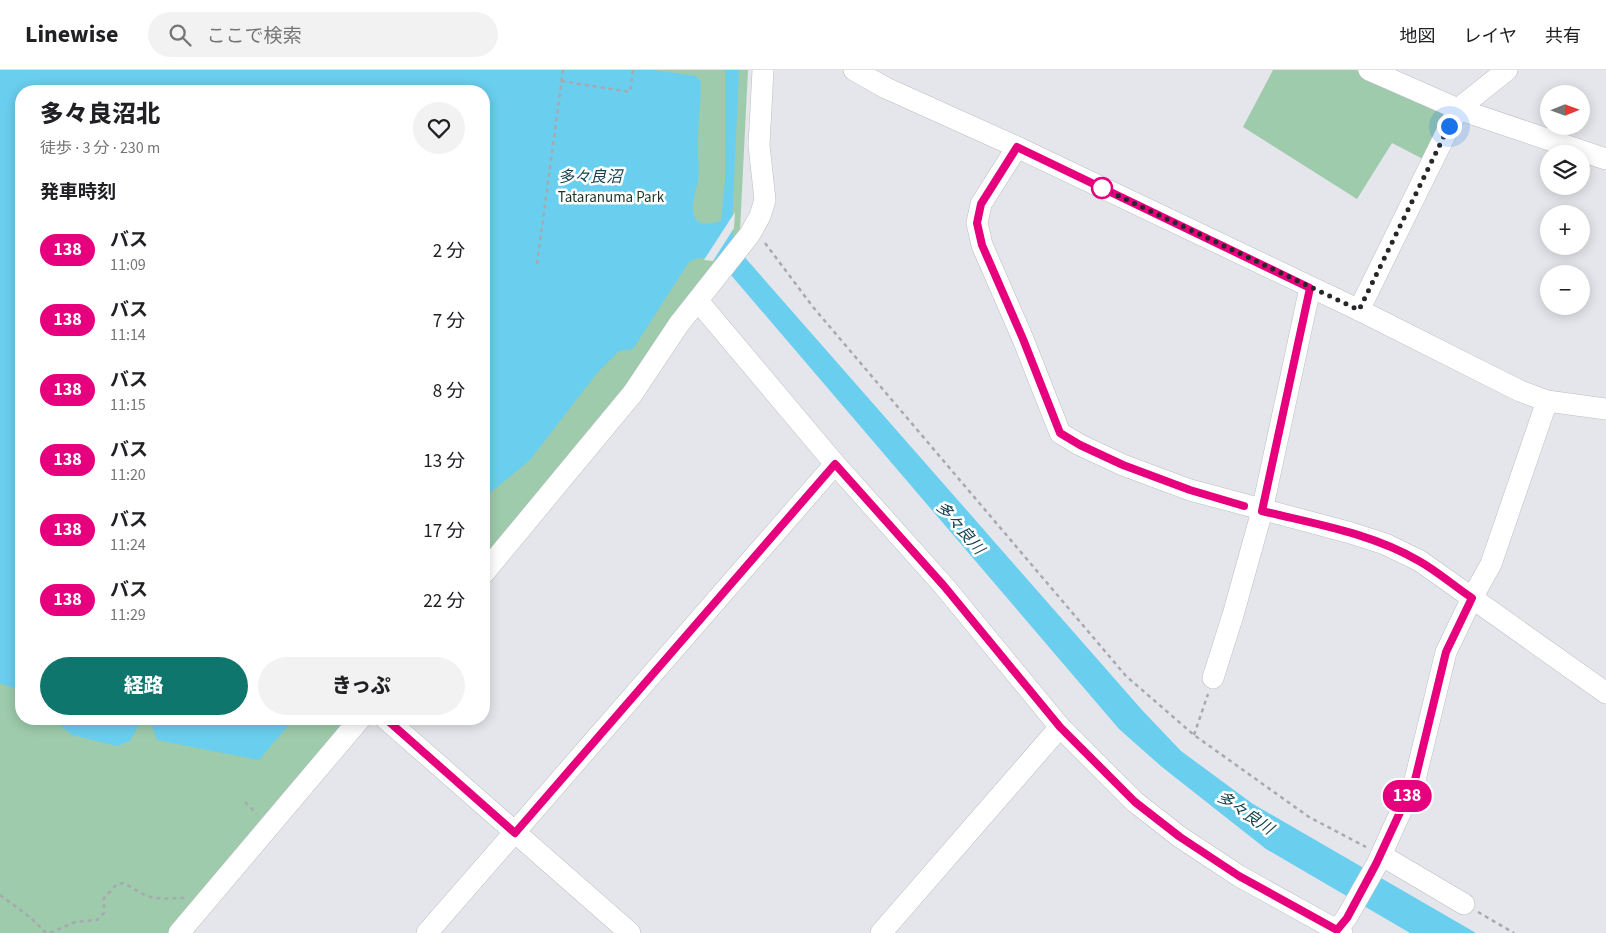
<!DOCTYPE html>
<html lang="ja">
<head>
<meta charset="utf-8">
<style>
	:root { --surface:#fff; --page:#f2f2f2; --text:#202124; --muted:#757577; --line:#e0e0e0; --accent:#0f766e }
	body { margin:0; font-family:"Source Sans 3","Noto Sans JP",sans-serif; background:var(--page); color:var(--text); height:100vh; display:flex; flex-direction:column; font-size:19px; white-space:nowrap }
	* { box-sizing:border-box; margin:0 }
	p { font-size:16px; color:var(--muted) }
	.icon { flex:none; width:28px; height:28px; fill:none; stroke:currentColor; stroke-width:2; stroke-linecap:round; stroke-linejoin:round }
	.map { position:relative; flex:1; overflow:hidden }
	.sheet { position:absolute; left:15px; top:15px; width:475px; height:640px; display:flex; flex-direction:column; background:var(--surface); border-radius:20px; box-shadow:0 2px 12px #0003 }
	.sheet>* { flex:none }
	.badge { padding:0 10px; border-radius:16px; font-size:18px; line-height:32px }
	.needle { width:32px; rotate:89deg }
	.controls { position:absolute; left:1540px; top:15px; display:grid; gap:10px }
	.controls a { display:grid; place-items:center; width:50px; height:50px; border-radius:50%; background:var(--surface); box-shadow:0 2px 12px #0003; font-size:25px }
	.you { position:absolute; width:25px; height:25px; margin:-12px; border:4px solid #fff; border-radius:50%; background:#1a73e8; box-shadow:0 0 0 8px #1a73e833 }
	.map>.badge { position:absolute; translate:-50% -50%; box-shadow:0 0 0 2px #fff }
	h2 { padding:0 25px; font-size:19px; line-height:45px }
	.round { display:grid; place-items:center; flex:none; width:52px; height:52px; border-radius:26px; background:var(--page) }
	.head { display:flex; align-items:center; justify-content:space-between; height:85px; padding:0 25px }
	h1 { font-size:24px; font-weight:800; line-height:38px }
	.action { display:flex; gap:10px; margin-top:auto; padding:10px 25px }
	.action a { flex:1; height:58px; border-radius:30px; background:var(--accent); color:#fff; font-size:20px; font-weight:800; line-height:58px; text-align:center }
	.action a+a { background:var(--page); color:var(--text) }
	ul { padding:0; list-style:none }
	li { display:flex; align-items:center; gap:15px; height:70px; padding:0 25px }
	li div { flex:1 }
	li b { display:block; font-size:19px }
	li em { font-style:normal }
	li .badge { min-width:55px; font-weight:700; text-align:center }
	header { display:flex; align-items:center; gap:30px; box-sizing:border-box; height:70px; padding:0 25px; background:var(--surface); border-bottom:1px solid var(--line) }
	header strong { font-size:24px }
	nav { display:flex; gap:28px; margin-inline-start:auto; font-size:18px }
	.search { width:350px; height:45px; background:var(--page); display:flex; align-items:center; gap:12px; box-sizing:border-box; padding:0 18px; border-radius:28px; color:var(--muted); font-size:19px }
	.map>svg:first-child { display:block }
	.green { fill:#9dcbab }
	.water { fill:#6acfef }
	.pier { fill:#e5e6eb }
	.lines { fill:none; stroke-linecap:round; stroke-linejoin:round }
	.minor-casing { stroke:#bcbdc2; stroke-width:22 }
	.path { stroke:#a8a9ae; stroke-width:2.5; stroke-dasharray:4 4; stroke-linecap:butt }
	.minor { stroke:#fff; stroke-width:21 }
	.line-casing { stroke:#fff; stroke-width:11 }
	.line { stroke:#e6007e; stroke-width:8 }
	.walk { stroke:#262729; stroke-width:5; stroke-dasharray:0 9 }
	.stop-dot { fill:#fff; stroke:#e6007e; stroke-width:2.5 }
	.labels { text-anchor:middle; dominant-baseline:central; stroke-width:5; stroke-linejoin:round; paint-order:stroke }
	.park-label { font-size:15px; fill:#173723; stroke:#fff }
	.water-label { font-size:16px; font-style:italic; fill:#14424f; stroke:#fff }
</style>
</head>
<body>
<header>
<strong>Linewise</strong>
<div class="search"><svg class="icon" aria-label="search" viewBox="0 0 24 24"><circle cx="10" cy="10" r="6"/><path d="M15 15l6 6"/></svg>ここで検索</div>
<nav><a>地図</a><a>レイヤ</a><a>共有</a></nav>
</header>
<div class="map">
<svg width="1606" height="863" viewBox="0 0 1606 863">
	<rect width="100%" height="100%" fill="#e5e6eb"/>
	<g class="green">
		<path d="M 0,0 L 748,0 L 740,160 L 619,327 L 484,489 L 484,21 L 21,21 L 21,649 L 349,649 L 168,863 L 0,863 Z"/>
		<path d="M 1273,0 L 1356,0 L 1446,41 L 1423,89 L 1392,73 L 1357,129 L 1243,57 Z"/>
	</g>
	<g class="water">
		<path d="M 0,0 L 654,0 L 696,6 L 701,12 C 701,31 698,50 698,69 C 697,83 700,98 698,111 C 696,122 689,139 696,149 C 701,157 713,153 721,151 L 725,110 L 725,0 L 739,0 L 732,155 L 734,175 L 1142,640 L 1181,681 L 1253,734 L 1476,863 L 1410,863 L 1266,779 L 1162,697 L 1119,659 L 719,191 C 707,187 700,186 689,192 L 633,279 L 619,281 L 597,303 L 530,390 L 484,428 L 484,21 L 21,21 L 21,621 L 0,613 Z"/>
		<path d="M 57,649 L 294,649 L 259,690 L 157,670 L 152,656 L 144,651 L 140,653 L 130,671 L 117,676 L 72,665 L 62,657 Z"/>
	</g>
	<path class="pier" d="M 735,142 L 734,158 L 713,191 L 704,190 Z"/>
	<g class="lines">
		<g class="minor-casing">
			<g id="minor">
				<path d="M 854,0 L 886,18 L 1017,77 L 1359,240 L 1520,321 L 1547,331 L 1606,339"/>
				<path d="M 1369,0 L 1458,39 L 1606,89"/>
				<path d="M 1017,77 L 981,134 L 977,153 L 982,175 L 1023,269 L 1060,363 L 1080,375 L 1123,395 L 1190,420 L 1351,463 L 1385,474 L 1420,491 L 1606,623"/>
				<path d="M 698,231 L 835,394 L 944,516 L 1060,657 L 1135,732 L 1180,767 L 1239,806 L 1342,863"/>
				<path d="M 1359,240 L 1458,39 L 1507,0"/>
				<path d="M 484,503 L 633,323 L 679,254 L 750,164 L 760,146 L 765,130 L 759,75 L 763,0"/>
				<path d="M 1213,608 L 1233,545 L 1262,441 L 1310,218"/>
				<path d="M 386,649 L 630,863"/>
				<path d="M 1381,785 L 1464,834"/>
				<path d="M 179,863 L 360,649"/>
				<path d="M 427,863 L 835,394"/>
				<path d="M 881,863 L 1060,657"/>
				<path d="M 1335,863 L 1347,847 L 1377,794 L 1415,710 L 1446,582 L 1472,528 L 1491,494 L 1547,331"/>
			</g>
		</g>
		<g class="path">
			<path d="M 561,11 L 630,22 L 633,0"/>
			<path d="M 765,173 L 813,237 L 1126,606 L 1194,665 L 1309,747 L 1366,777"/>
			<path d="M 537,194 L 563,0"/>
			<path d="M 1194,665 L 1208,624"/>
			<path d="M 245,732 L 257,744"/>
			<path d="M 0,825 L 31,848 L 46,863"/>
			<path d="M 1478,842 L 1514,863"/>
			<path d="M 50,863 L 75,852 L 97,850 L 104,843 L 104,828 L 115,816 L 122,813 C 131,816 138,822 147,826 C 159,830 173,828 186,828"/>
		</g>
		<use href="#minor" class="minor"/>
	</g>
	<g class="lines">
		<g class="line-casing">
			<path id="line" d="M 386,649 L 515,763 L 835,394 L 944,516 L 1060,657 L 1135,732 L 1180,767 L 1239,806 L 1337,860 L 1347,848 L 1376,794 L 1415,710 L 1446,582 L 1472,528 C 1454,516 1437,501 1419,491 C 1371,463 1315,454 1262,441 L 1310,218 L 1017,77 L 981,134 L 977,153 L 982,175 L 1023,269 L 1060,363 L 1080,375 L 1123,395 L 1190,420 L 1244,436"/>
		</g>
		<use href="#line" class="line"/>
		<path class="walk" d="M 1102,118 L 1359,240 L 1449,56"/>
	</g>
	<circle class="stop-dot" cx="1102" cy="118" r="10"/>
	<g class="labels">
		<g class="park-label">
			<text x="611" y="127">Tataranuma Park</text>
		</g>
		<g class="water-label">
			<text x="590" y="107">多々良沼</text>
			<text transform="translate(960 458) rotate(49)">多々良川</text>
			<text transform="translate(1245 743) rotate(34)">多々良川</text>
		</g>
	</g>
</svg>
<div class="controls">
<a><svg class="needle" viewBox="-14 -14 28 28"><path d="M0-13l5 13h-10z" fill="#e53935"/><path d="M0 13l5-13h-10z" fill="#757577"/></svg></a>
<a><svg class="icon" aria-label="layers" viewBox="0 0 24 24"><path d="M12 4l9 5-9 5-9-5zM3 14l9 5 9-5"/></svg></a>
<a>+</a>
<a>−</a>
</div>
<div class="you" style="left:1449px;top:56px"></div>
<b class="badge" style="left:1407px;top:726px;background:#e6007e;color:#fff">138</b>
<section class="sheet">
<div class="head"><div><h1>多々良沼北</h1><p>徒歩 · 3 分 · 230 m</p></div><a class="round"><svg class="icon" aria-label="heart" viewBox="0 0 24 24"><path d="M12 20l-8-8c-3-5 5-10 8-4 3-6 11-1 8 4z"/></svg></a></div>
<h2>発車時刻</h2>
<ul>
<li><span class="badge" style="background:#e6007e;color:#fff">138</span><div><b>バス</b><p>11:09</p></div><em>2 分</em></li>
<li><span class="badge" style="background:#e6007e;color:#fff">138</span><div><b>バス</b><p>11:14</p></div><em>7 分</em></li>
<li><span class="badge" style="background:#e6007e;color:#fff">138</span><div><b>バス</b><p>11:15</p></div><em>8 分</em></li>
<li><span class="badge" style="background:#e6007e;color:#fff">138</span><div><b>バス</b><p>11:20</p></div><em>13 分</em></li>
<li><span class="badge" style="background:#e6007e;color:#fff">138</span><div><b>バス</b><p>11:24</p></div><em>17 分</em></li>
<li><span class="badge" style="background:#e6007e;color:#fff">138</span><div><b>バス</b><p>11:29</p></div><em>22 分</em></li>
</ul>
<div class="action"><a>経路</a><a>きっぷ</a></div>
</section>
</div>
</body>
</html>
